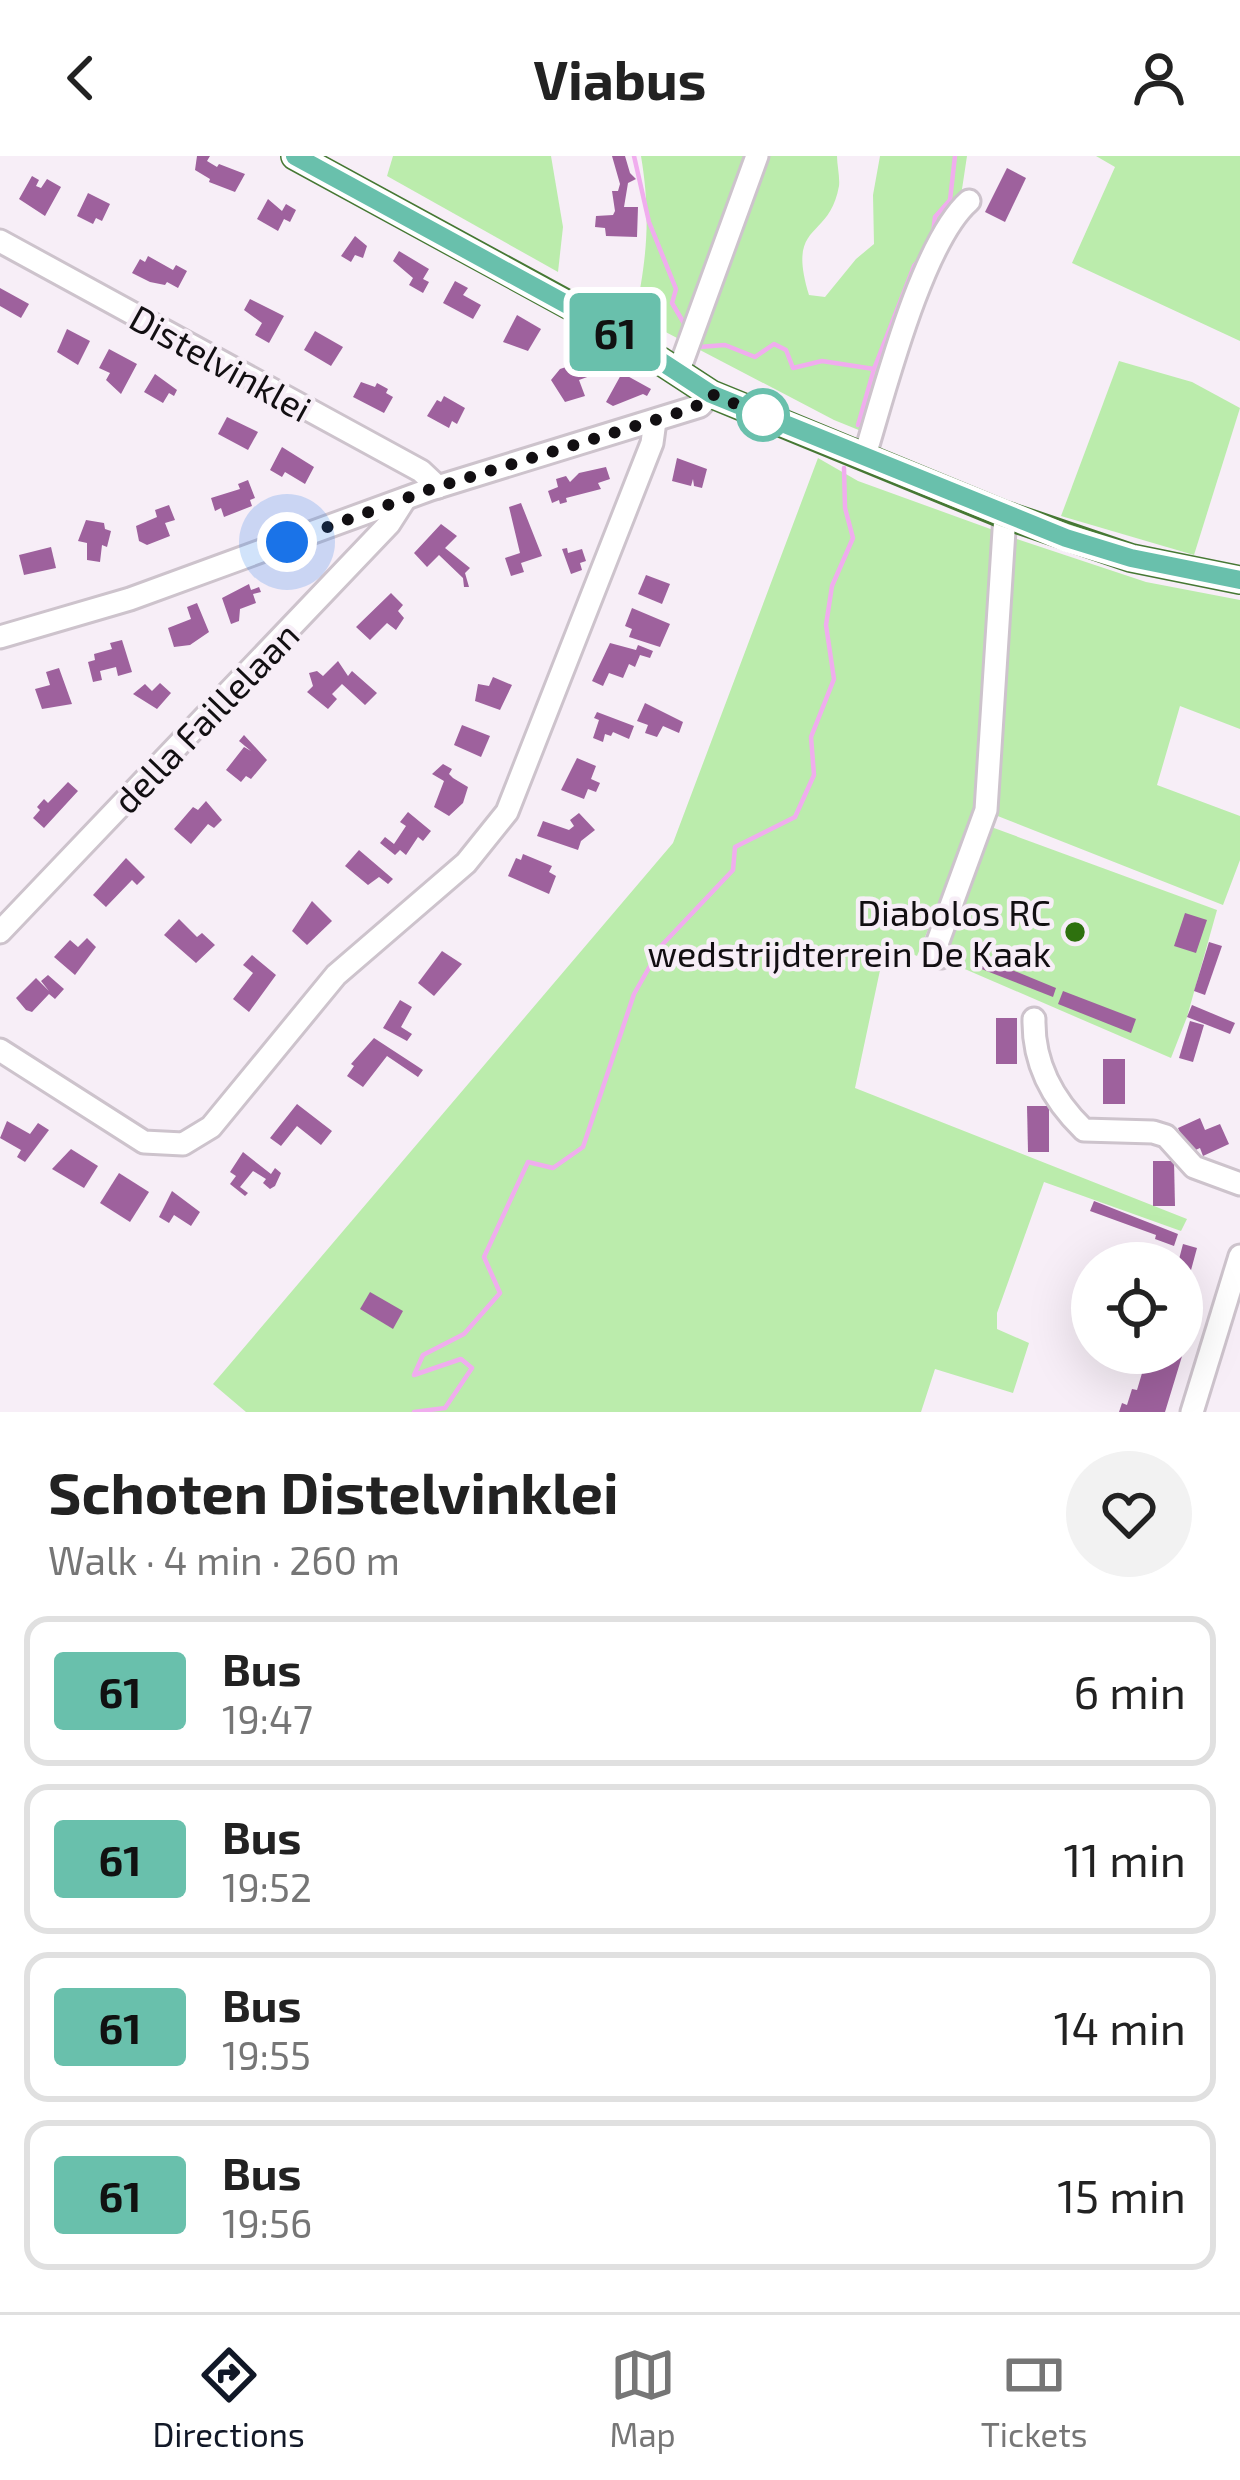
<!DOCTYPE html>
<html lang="en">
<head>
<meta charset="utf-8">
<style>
	:root { --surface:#fff; --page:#f2f2f2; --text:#222; --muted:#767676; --line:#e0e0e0; --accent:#111827 }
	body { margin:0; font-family:"Exo 2",sans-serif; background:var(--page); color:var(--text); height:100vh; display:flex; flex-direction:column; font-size:45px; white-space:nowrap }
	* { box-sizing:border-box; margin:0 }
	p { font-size:39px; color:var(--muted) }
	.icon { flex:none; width:66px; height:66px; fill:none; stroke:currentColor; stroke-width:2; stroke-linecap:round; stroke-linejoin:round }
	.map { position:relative; height:1256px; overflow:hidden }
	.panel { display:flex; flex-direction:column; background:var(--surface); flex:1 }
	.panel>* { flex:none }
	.badge { padding:0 24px; border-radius:9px; font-size:42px; line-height:78px }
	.buttons { position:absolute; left:1071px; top:1086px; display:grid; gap:24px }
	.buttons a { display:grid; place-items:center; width:132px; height:132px; border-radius:50%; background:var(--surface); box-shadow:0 12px 48px #0002; font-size:60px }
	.you { position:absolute; width:60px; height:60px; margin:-30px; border:9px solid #fff; border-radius:50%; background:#1a73e8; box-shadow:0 0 0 18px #1a73e833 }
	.map>.badge { position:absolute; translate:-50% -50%; box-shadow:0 0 0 6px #fff }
	.round { display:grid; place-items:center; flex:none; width:126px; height:126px; border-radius:63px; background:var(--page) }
	.headline { display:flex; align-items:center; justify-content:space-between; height:204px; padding:0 48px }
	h1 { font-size:57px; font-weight:700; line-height:90px }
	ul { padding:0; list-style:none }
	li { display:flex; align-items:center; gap:36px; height:150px; margin:0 24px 18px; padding:0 24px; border:6px solid var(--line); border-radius:24px }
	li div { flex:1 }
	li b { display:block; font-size:45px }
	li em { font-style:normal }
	li .badge { min-width:132px; font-weight:700; text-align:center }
	header { display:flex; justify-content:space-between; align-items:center; height:156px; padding:0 48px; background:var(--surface); font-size:54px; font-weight:700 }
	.menu { display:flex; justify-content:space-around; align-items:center; height:168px; border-top:3px solid var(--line); background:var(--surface); font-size:33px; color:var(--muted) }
	.menu a { display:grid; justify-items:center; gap:6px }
	.menu .active { color:var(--accent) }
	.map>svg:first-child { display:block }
	.green { fill:#bbecac }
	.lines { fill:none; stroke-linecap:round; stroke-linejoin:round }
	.stream { stroke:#f0adee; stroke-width:4.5 }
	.building { fill:#9e619d }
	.minor-casing { stroke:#cdc3cc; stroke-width:27 }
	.major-casing { stroke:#467834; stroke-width:30 }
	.minor { stroke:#fff; stroke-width:21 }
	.major { stroke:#a1d090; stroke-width:24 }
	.line-casing { stroke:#fff; stroke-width:27 }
	.line { stroke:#69c0ac; stroke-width:18 }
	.walk { stroke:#120f12; stroke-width:12; stroke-dasharray:0 21.6 }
	.stop-dot { fill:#fff; stroke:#69c0ac; stroke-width:6 }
	.poi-dot { fill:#2e710e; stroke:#f7eef7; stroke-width:4.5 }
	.labels { text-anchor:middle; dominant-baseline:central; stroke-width:9; stroke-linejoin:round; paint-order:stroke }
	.street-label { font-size:36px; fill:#120f12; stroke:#f7eef7 }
	.poi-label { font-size:36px; fill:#120f12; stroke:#f7eef7; text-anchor:end }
</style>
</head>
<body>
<header><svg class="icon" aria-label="back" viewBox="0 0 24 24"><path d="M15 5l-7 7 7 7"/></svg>Viabus<svg class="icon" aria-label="person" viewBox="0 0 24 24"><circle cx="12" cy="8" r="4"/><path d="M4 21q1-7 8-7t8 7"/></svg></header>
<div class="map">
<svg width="1240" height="1256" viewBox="0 0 1240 1256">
	<rect width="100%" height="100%" fill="#f7eef7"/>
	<g class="green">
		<path d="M 393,0 L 551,0 L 563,71 L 558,116 L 387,20 Z"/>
		<path d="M 641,0 L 837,0 C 837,9 840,21 839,30 C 829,86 786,64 809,139 L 825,141 L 856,103 L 874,88 L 873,39 L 880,0 L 967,0 L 959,53 L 871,279 L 834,264 L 635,160 C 647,101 651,60 641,0 Z"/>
		<path d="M 1096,0 L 1240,0 L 1240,185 L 1072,107 L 1115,11 Z"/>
		<path d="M 1119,205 L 1192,226 L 1240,252 L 1194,399 L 1061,360 Z"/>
		<path d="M 818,302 L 858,325 L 996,375 L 979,652 L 917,800 L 886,786 L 855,932 L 1187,1063 L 1181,1075 L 1044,1026 L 997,1157 L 997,1173 L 1029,1187 L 1013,1237 L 935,1213 L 921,1256 L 246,1256 L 213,1228 L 673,687 Z"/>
		<path d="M 1008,380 L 1146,426 L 1240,444 L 1240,573 L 1180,550 L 1157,629 L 1240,660 L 1240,704 L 1223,749 L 990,657 Z"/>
		<path d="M 983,668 L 1217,754 L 1187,861 L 1171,902 L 930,798 Z"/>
	</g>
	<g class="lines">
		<g class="stream">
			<path d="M 634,0 L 649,66 L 676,133 L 672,147 L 685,169"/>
			<path d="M 933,78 L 935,61 L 950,44 L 955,0"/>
			<path d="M 696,187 L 699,191 L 725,189 L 755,201 L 774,188 L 786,194 L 793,212 L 822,205 L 874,213 L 858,269"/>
			<path d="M 874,213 L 914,110 L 923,99"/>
			<path d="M 414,1256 L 445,1252 L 472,1212 L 461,1203 L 414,1219 L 423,1199 L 464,1178 L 500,1137 L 484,1101 L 528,1006 L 553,1012 L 583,991 L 634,838 L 662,789 L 733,714 L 735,691 L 795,661 L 814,619 L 811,581 L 834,523 L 826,469 L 832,430 L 853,382 L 845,352 L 844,312"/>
		</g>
	</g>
	<g class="building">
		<path d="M 197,0 L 210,0 L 207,5 L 217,11 L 219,8 L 245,18 L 235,36 L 209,26 L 210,23 L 195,14 Z"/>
		<path d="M 612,0 L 625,0 L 630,17 L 636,23 L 628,27 L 624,51 L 638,51 L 637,81 L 606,80 L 605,72 L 595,71 L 596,60 L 613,59 L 615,55 L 612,35 L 618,35 L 620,28 Z"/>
		<path d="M 1007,12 L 1026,22 L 1005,66 L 985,56 Z"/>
		<path d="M 32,20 L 39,24 L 36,30 L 41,32 L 47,23 L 61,31 L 45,60 L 19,43 Z"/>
		<path d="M 88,37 L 110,48 L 102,65 L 96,62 L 93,68 L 77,60 Z"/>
		<path d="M 268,43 L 282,55 L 286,48 L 296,54 L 290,66 L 284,63 L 278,75 L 257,63 Z"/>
		<path d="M 355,80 L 367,90 L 363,102 L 355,99 L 351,106 L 341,100 Z"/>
		<path d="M 399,95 L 429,113 L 423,123 L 429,126 L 423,137 L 409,129 L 413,122 L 393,105 Z"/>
		<path d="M 148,100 L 173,114 L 176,109 L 187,115 L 178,132 L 167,126 L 165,129 L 150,126 L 132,117 L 140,103 L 145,106 Z"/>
		<path d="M 455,125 L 468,132 L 463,139 L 481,149 L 473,163 L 443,147 Z"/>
		<path d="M 0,132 L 29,148 L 21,162 L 0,150 Z"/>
		<path d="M 250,143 L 284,160 L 269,187 L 255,179 L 262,167 L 244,154 Z"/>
		<path d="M 517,159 L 541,173 L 528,195 L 503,186 Z"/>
		<path d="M 67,173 L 90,185 L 78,209 L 57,196 Z"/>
		<path d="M 315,175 L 343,191 L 331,210 L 304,194 Z"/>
		<path d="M 109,193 L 137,208 L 121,238 L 106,224 L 110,217 L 99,212 Z"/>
		<path d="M 582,200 L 590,220 L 579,224 L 585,240 L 565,246 L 551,224 L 560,213 L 569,210 L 567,205 Z"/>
		<path d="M 622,217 L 651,233 L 647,240 L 643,238 L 613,250 L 606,246 Z"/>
		<path d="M 155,218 L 177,234 L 174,240 L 169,237 L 163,247 L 144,236 Z"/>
		<path d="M 361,226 L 375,231 L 377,227 L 388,233 L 386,237 L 393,241 L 384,257 L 353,241 Z"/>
		<path d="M 444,240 L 465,252 L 457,268 L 452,265 L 449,272 L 427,260 L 437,244 L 441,246 Z"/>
		<path d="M 227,261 L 258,276 L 248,294 L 218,278 Z"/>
		<path d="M 282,291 L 314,311 L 305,328 L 285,316 L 282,321 L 270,314 Z"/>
		<path d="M 677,302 L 707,313 L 702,332 L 694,330 L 693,323 L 691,330 L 672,325 Z"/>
		<path d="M 606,311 L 610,323 L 598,327 L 601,333 L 566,342 L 567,346 L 560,348 L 559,344 L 552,347 L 548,335 L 558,331 L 556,323 L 566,320 L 570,326 L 579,317 Z"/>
		<path d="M 248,324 L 255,342 L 250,344 L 252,350 L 224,361 L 221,352 L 215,355 L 211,342 L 240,333 L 238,328 Z"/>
		<path d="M 521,347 L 542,400 L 521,407 L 524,416 L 511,420 L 505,402 L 520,397 L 509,351 Z"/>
		<path d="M 169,349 L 175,364 L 165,367 L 170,380 L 147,389 L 139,385 L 136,370 L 157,361 L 155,354 Z"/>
		<path d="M 86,364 L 104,367 L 105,373 L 111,375 L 107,391 L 102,389 L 100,406 L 87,404 L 87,387 L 78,385 Z"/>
		<path d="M 441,368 L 457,380 L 445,392 L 470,412 L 465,417 L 469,431 L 464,431 L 463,422 L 439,399 L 427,411 L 414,397 Z"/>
		<path d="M 51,391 L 56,412 L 24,419 L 19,399 Z"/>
		<path d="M 567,392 L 568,397 L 582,393 L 586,405 L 580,407 L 582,414 L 571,418 L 562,393 Z"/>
		<path d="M 646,419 L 670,428 L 662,448 L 638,438 Z"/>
		<path d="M 249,428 L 251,434 L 259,431 L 261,436 L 253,438 L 256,447 L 240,453 L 239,465 L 231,468 L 222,442 Z"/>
		<path d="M 391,437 L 403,449 L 398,455 L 404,462 L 396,474 L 387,467 L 370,484 L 356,471 Z"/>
		<path d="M 197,447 L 209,476 L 190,489 L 174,491 L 168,472 L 191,463 L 187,451 Z"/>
		<path d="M 632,452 L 670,468 L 660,491 L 629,481 L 632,473 L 625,470 Z"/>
		<path d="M 122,484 L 132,516 L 118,520 L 116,511 L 100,515 L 102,524 L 93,526 L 88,506 L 95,504 L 94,498 L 112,493 L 110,487 Z"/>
		<path d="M 610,487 L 636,494 L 638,489 L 653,495 L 650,502 L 640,499 L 635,511 L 629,508 L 623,522 L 609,517 L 603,530 L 592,525 Z"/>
		<path d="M 338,505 L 348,520 L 352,515 L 377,537 L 365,549 L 342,528 L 332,538 L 337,543 L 328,553 L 307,536 L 313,530 L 309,517 L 317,515 L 323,520 Z"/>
		<path d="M 59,512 L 72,548 L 42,553 L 35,533 L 50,529 L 46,516 Z"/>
		<path d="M 493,521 L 512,529 L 500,554 L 475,545 L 478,528 L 489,530 Z"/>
		<path d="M 160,527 L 171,537 L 157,553 L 133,538 L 145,528 L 152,535 Z"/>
		<path d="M 645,547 L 683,566 L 679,577 L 663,570 L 657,581 L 645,577 L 648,569 L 637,565 Z"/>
		<path d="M 597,556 L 634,570 L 629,583 L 613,576 L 611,580 L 605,578 L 603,586 L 593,582 L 599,564 L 594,562 Z"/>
		<path d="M 462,569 L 490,580 L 481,601 L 454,589 Z"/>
		<path d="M 244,579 L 267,604 L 251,623 L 246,620 L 241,626 L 226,614 L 244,591 L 251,595 L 239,585 Z"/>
		<path d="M 577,602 L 596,610 L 591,623 L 600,627 L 596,636 L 588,633 L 584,643 L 561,634 Z"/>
		<path d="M 443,608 L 452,613 L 449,618 L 453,622 L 468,631 L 463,647 L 449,660 L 434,651 L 444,625 L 432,618 Z"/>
		<path d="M 68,626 L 78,635 L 44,672 L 33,662 L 40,654 L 37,651 L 44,643 L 48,647 Z"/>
		<path d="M 206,645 L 222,664 L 214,672 L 208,668 L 191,688 L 174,673 L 193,651 L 198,654 Z"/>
		<path d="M 408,656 L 431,675 L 423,685 L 418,681 L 406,699 L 400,694 L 395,699 L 380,687 L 385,681 L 394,688 L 406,670 L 400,666 Z"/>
		<path d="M 579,657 L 595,674 L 581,685 L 578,694 L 537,680 L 543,665 L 569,674 L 574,670 L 570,664 Z"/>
		<path d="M 359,694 L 393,723 L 388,728 L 379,721 L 368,729 L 345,710 Z"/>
		<path d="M 523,698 L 552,710 L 549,716 L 556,720 L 549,738 L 508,720 L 516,702 L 521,704 Z"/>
		<path d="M 126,702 L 145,721 L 137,729 L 132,724 L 106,751 L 93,739 Z"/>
		<path d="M 312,745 L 332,765 L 307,789 L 292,775 Z"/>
		<path d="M 1185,757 L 1207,764 L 1196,797 L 1174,790 Z"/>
		<path d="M 179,763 L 197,781 L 202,777 L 215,789 L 196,807 L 164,779 Z"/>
		<path d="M 87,782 L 96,791 L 75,819 L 54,801 L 70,784 L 78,791 Z"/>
		<path d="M 1209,786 L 1222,790 L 1205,839 L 1194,835 Z"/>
		<path d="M 442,795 L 462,808 L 434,840 L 418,827 Z"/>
		<path d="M 252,799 L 276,819 L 249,856 L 233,843 L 253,817 L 243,809 Z"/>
		<path d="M 983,802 L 1056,832 L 1053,841 L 979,812 Z"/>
		<path d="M 48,819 L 64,833 L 55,843 L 49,838 L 32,856 L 26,854 L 16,842 L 36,822 L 49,835 L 41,825 Z"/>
		<path d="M 1063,835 L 1136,863 L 1131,877 L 1058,848 Z"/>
		<path d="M 400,844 L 412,851 L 401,871 L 412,878 L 407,885 L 383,872 Z"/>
		<path d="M 1192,849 L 1235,867 L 1230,878 L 1187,861 Z"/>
		<rect x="996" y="862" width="21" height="46"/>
		<path d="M 1190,865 L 1204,869 L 1193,906 L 1179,902 Z"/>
		<path d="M 374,882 L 423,914 L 418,921 L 387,900 L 363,931 L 347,920 L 354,910 L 351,908 Z"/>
		<rect x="1103" y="903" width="22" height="45"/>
		<path d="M 297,948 L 332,975 L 321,989 L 297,970 L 281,990 L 270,982 Z"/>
		<path d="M 1027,950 L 1049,950 L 1049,996 L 1028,996 Z"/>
		<path d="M 1200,962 L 1205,974 L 1220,968 L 1229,988 L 1203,1000 L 1200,992 L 1189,997 L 1178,972 Z"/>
		<path d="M 7,965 L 30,978 L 38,967 L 49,974 L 25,1006 L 17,1001 L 21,994 L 0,982 Z"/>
		<path d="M 71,993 L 98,1010 L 84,1032 L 52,1013 Z"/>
		<path d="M 243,996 L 271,1018 L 275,1012 L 281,1017 L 275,1030 L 270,1033 L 263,1027 L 266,1023 L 253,1015 L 240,1031 L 248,1037 L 245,1040 L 230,1028 L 236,1020 L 230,1016 Z"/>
		<path d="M 1153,1005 L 1174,1005 L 1175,1050 L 1153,1050 Z"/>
		<path d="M 119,1017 L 149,1036 L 130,1066 L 100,1047 Z"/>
		<path d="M 172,1035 L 200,1056 L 191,1070 L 174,1059 L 169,1067 L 159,1061 Z"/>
		<path d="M 1094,1045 L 1178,1078 L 1174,1090 L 1155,1083 L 1156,1079 L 1090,1055 Z"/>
		<path d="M 1183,1088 L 1197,1092 L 1187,1129 L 1182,1128 L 1182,1107 L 1178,1107 Z"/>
		<path d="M 370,1136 L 403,1155 L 393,1173 L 360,1153 Z"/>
		<path d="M 1148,1197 L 1183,1197 L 1165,1256 L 1119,1256 L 1122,1247 L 1127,1249 L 1132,1233 L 1137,1234 Z"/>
	</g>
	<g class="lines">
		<g class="minor-casing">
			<g id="minor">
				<path d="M 0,85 L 421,315 L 438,331"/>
				<path d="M 678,217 L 757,0"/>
				<path d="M 865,299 C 884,237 922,86 969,45"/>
				<path d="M 0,481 L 130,443 L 431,333 L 700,250 L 711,238"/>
				<path d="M 0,776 L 389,368 L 405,343"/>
				<path d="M 941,801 L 937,788 L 986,654 L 1005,359"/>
				<path d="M 1034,863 C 1033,907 1053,944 1084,974 L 1153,976 L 1166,980 L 1194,1011 L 1240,1028"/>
				<path d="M 0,894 L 144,986 L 183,988 L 211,971 L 336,819 L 466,707 L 507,656 L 652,287 L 655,265"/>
				<path d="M 1192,1256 L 1240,1100"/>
			</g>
		</g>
		<g class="major-casing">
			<g id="major">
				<path d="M 295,0 L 622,178"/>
				<path d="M 610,172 L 711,238 L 1005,359 L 1131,402 L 1240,424"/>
			</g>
		</g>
		<use href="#minor" class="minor"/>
		<use href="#major" class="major"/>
	</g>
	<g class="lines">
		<g class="line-casing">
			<path id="line" d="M 295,0 L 610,172 L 711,238 L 1066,382 L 1131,402 L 1240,424"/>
		</g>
		<use href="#line" class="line"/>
		<path class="walk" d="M 287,386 L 431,333 L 694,252 L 711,238 L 763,259"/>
	</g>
	<circle class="stop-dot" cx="763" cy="259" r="24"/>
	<circle class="poi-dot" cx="1075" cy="776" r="12"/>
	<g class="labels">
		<g class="street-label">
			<text transform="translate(221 206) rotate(29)">Distelvinklei</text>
			<text transform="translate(205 561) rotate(-46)">della Faillelaan</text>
		</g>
		<g class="poi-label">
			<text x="1051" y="755">Diabolos RC<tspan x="1051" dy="41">wedstrijdterrein De Kaak</tspan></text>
		</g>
	</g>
</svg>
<div class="buttons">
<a><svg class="icon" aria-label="locate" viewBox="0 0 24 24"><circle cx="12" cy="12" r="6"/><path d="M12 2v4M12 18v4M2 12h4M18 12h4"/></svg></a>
</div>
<div class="you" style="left:287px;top:386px"></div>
<b class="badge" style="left:615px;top:176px;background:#69c0ac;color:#111">61</b>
</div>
<section class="panel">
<div class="headline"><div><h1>Schoten Distelvinklei</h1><p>Walk · 4 min · 260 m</p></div><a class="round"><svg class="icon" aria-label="heart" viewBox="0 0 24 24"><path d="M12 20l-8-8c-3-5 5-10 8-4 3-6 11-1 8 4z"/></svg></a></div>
<ul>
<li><span class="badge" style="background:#69c0ac;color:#111">61</span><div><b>Bus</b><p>19:47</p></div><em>6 min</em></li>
<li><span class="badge" style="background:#69c0ac;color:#111">61</span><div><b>Bus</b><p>19:52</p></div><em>11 min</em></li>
<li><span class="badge" style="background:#69c0ac;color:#111">61</span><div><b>Bus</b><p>19:55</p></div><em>14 min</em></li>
<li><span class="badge" style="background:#69c0ac;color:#111">61</span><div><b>Bus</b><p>19:56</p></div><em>15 min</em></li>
</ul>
</section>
<nav class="menu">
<a class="active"><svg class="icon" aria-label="directions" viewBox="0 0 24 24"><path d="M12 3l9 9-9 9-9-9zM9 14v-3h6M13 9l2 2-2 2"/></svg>Directions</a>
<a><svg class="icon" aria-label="map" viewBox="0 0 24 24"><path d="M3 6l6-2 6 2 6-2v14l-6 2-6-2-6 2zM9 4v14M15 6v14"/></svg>Map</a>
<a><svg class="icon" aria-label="tickets" viewBox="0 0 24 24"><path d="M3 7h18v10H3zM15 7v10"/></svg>Tickets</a>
</nav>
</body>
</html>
